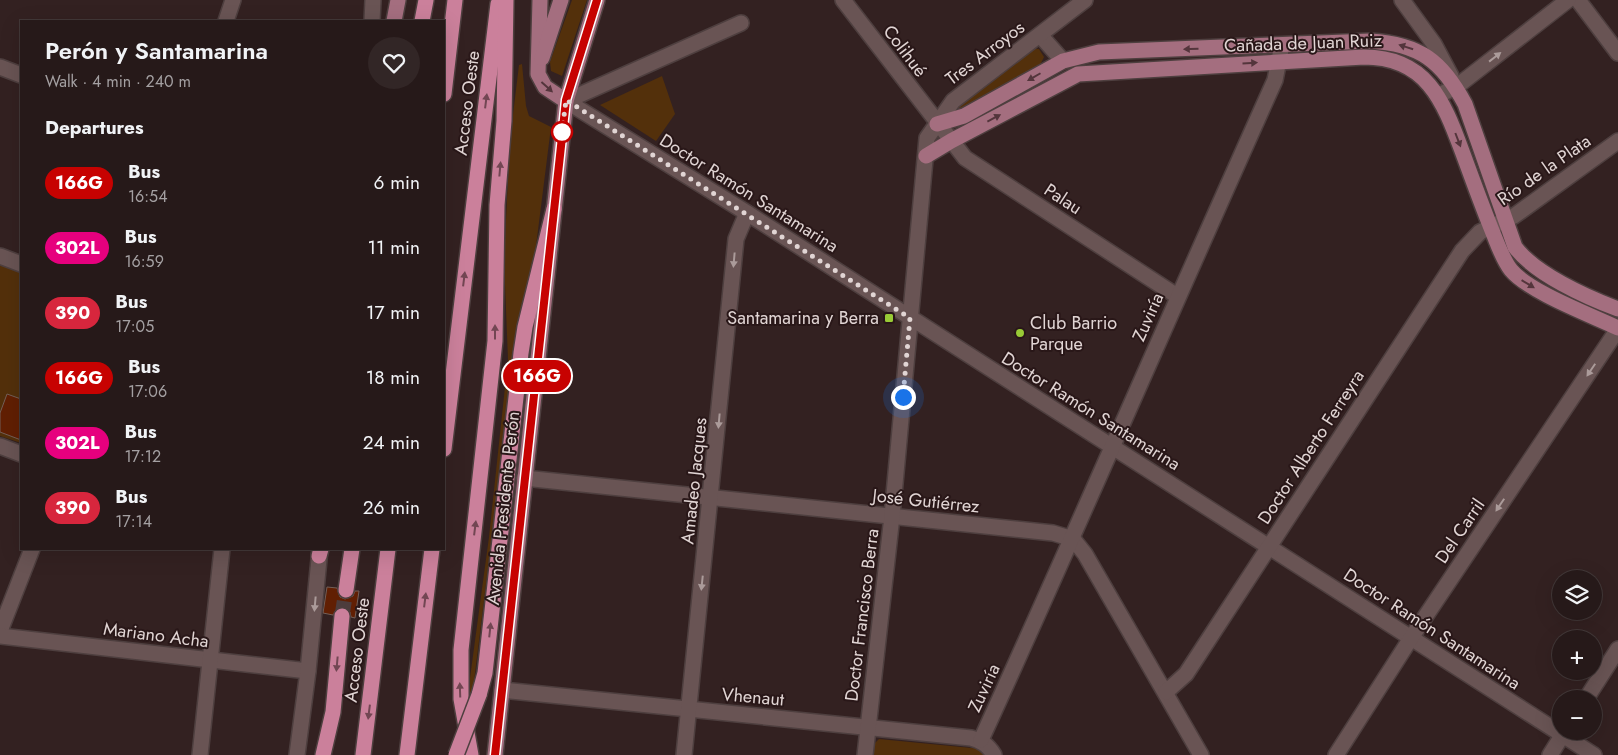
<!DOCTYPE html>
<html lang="en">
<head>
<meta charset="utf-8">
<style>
	:root { --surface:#261919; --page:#322626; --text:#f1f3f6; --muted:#a4a0a2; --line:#423838 }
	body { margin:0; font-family:Jost,sans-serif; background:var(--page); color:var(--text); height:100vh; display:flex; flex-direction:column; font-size:19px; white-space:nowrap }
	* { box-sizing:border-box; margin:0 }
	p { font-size:16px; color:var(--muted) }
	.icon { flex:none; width:28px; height:28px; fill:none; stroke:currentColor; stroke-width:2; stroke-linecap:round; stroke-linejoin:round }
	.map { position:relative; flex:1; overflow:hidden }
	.drawer { position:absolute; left:20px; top:20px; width:425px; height:530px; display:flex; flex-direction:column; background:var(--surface); border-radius:0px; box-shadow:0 5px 20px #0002,0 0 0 1px var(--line) }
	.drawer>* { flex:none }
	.badge { padding:0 10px; border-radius:16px; font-size:18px; line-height:32px }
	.controls { position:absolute; left:1552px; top:570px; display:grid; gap:10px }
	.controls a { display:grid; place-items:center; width:50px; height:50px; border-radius:50%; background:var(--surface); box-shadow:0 5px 20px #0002,0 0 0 1px var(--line); font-size:25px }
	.you { position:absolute; width:25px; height:25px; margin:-12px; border:4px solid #fff; border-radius:50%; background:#1a73e8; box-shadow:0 0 0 8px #1a73e833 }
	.map>.badge { position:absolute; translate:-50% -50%; box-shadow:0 0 0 2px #fff }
	h2 { padding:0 25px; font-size:19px; line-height:45px }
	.round { display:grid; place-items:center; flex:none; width:52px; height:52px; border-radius:26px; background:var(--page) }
	.overview { display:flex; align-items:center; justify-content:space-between; height:85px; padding:0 25px }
	h1 { font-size:24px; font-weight:600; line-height:38px }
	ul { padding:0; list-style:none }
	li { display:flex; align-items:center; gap:15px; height:65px; padding:0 25px }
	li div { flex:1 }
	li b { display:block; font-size:19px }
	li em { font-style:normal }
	li .badge { min-width:55px; font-weight:700; text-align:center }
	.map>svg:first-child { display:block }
	.green { fill:#53300b }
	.building { fill:#611f03; stroke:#735f58 }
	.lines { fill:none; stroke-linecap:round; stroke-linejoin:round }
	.highway-tunnel { stroke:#4d3c3c; stroke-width:15; stroke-dasharray:15 8; stroke-linecap:butt }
	.minor-casing { stroke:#4e3f3f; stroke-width:18 }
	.major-casing { stroke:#4e3f3f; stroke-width:18 }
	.highway-casing { stroke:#4e3f3f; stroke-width:18 }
	.minor { stroke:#695454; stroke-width:15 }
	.major { stroke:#a46e7f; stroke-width:15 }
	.highway { stroke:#cb809b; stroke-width:15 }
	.highway-bridge-casing { stroke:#4e3f3f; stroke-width:18; stroke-linecap:butt }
	.highway-bridge { stroke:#cb809b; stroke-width:15 }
	.oneway { fill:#54353c }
	.oneway2 { fill:#ab9b9a }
	.oneway3 { fill:#724653 }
	.line-casing { stroke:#fff; stroke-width:11 }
	.line { stroke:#c70201; stroke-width:8 }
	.walk { stroke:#e1d5d4; stroke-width:5; stroke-dasharray:0 9 }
	.stop-dot { fill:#fff; stroke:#c70201; stroke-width:2.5 }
	.poi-dot { fill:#99cb36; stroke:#291718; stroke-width:2 }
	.labels { text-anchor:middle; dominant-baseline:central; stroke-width:4; stroke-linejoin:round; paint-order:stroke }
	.street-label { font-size:18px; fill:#e1d5d4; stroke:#291718 }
	.poi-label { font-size:18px; fill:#e1d5d4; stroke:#291718; text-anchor:end }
</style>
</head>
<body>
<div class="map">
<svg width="1618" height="755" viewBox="0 0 1618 755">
	<rect width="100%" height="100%" fill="#332121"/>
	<g class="green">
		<path d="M 572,0 L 587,0 L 562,76 L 551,71 L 550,62 Z"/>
		<path d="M 1031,48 L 1039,49 L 1044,57 L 1040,65 L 960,109 L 957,105 Z"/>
		<path d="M 522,64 L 526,106 L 529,116 L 551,127 L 535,254 L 513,364 L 471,706 L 467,700 L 489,537 L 508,359 L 504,260 L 510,139 L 519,65 Z"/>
		<path d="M 662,76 L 675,114 L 656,141 L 600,105 Z"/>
		<path d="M 0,265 L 21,273 L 21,443 L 0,436 Z"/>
		<path d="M 879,739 L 982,749 L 985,755 L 872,755 L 874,744 Z"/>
	</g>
	<g class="building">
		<path d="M 7,394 L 21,399 L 21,440 L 0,432 L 0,413 Z"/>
		<path d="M 327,587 L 337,588 L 340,597 L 345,599 L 353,596 L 355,591 L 359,591 L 355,618 L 351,617 L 350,612 L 343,607 L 338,608 L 333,615 L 323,613 Z"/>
	</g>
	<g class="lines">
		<path class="highway-tunnel" d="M 342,616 L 346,590"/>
		<g class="minor-casing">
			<g id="minor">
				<path d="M 843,0 L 965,158 L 1177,296"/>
				<path d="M 1402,0 L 1434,44 L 1451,76"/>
				<path d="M 1578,0 L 1618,53"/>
				<path d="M 226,21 L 233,0"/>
				<path d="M 372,21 L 373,0"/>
				<path d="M 1040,35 L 1063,61"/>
				<path d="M 0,67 L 21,75"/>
				<path d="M 1439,95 L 1456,87 L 1568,0"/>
				<path d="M 566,101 L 747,213 L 1594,755"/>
				<path d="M 566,101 L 741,23"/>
				<path d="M 0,256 L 21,264"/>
				<path d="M 0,446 L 21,454"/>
				<path d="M 524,478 L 1053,533 L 1073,539 L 1085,554 L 1201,755"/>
				<path d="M 0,631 L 32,549"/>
				<path d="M 0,636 L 308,671"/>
				<path d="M 502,690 L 971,738 C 982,741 988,745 994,755"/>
				<path d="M 1166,692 L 1186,674 L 1462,251 L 1480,232 L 1514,216 L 1618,141"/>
				<path d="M 1586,699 L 1618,649"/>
				<path d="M 981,740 C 1081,521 1176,300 1275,80 L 1282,45"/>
				<path d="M 200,755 L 222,549"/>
				<path d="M 297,755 L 308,671 L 320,549"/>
				<path d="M 684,755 L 736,239 L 747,213"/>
				<path d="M 865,755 L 892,516 L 927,138 L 953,101 L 1085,0"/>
				<path d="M 1336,755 L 1411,638 L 1618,329"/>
				<path d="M 1550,755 L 1565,731"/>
			</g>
		</g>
		<g class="major-casing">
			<g id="major">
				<path d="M 540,0 L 538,74 L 545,87 L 566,101"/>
				<path d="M 394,21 L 398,0"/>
				<path d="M 542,58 L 561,0"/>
				<path d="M 937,124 L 964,116 L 1063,61 L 1099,52 L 1370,41 C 1420,44 1442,61 1465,104 L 1515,247 C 1535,274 1586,297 1618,309"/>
				<path d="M 926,156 L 951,141 L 1078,74 L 1364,57 C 1426,57 1443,100 1462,151 C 1472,178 1482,206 1493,233 C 1498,245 1503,260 1511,270 C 1529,292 1591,315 1618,328"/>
				<path d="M 495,755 L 566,101 L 597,0"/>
			</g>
		</g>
		<g class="highway-casing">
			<g id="highway">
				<path d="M 422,21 L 426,0"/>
				<path d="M 444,94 L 455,0"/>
				<path d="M 444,449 L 498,4"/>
				<path d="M 319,556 L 321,549"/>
				<path d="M 346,590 L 352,549"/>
				<path d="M 479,695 L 485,673 L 521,353 L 525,327 L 554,209"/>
				<path d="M 323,755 L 333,712 L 342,616"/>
				<path d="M 363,755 L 388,549"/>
				<path d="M 407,755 L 432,549"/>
				<path d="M 471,755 L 461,699 L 461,650 L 495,341 L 497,205 L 504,121 L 506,0"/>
			</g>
		</g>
		<use href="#minor" class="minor"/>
		<use href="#major" class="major"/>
		<use href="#highway" class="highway"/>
		<g class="highway-bridge-casing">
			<path id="highway-bridge" d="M 456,755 L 479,695"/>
		</g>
		<use href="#highway-bridge" class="highway-bridge"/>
	</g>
	<defs><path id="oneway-solid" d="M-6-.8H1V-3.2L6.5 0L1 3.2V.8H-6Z" transform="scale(1.25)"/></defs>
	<g class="oneway">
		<use href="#oneway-solid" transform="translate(1406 47) rotate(-162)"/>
		<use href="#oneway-solid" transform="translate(1191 49) rotate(178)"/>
		<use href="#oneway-solid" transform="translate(1250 63) rotate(-3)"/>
		<use href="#oneway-solid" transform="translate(1034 77) rotate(150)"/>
		<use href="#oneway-solid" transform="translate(547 87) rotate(42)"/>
		<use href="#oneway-solid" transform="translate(994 118) rotate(-28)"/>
		<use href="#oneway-solid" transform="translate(1458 140) rotate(69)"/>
		<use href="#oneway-solid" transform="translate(1528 284) rotate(31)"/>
	</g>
	<g class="oneway2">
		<use href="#oneway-solid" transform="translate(1495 57) rotate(-38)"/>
		<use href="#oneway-solid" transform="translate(734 260) rotate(95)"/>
		<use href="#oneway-solid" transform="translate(1591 370) rotate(124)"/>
		<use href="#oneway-solid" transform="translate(719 421) rotate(95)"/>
		<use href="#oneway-solid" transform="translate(1500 505) rotate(124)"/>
		<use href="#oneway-solid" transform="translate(702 583) rotate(96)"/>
		<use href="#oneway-solid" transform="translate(315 604) rotate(95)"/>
	</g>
	<g class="oneway3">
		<use href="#oneway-solid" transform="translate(486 101) rotate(-83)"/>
		<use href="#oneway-solid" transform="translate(500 169) rotate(-85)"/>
		<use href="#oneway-solid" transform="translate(464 279) rotate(-83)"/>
		<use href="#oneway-solid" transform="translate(495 332) rotate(-90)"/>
		<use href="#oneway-solid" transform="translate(475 528) rotate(-83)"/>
		<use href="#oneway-solid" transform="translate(425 600) rotate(-83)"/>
		<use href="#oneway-solid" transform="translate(490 630) rotate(-84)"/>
		<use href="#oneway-solid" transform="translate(337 664) rotate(95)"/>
		<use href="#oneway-solid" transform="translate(460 690) rotate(-92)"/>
		<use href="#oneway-solid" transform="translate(369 712) rotate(97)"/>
	</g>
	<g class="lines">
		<g class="line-casing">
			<path id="line" d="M 495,755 L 566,100 L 597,0"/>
		</g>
		<use href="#line" class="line"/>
		<path class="walk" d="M 562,132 L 566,100 L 910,318 L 903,397"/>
	</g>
	<circle class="stop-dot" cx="562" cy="132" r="10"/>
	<g class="poi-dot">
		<rect x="884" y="313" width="10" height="10" rx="2.5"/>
		<circle cx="1020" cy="333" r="5"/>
	</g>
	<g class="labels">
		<g class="street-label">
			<text transform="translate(1303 43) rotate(-2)">Cañada de Juan Ruiz</text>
			<text transform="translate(905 51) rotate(53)">Colihué</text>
			<text transform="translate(985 53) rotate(-37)">Tres Arroyos</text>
			<text transform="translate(467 103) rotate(-83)">Acceso Oeste</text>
			<text transform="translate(1544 170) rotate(-35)">Río de la Plata</text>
			<text transform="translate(749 193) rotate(32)">Doctor Ramón Santamarina</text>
			<text transform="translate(1063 199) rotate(33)">Palau</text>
			<text transform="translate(1148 317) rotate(-66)">Zuviría</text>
			<text transform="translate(1091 411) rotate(32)">Doctor Ramón Santamarina</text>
			<text transform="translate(1311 447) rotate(-57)">Doctor Alberto Ferreyra</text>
			<text transform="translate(694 481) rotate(-84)">Amadeo Jacques</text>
			<text transform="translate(926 501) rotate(6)">José Gutiérrez</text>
			<text transform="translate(503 508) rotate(-84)">Avenida Presidente Perón</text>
			<text transform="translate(1460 531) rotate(-56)">Del Carril</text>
			<text transform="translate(862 615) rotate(-83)">Doctor Francisco Berra</text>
			<text transform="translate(1432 629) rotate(33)">Doctor Ramón Santamarina</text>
			<text transform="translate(156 635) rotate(7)">Mariano Acha</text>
			<text transform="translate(357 650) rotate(-83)">Acceso Oeste</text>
			<text transform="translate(984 688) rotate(-65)">Zuviría</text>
			<text transform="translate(753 697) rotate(5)">Vhenaut</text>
		</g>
		<g class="poi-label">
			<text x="879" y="318">Santamarina y Berra</text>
			<text x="1030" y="323" text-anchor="start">Club Barrio<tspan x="1030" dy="21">Parque</tspan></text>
		</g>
	</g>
</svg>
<div class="controls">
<a><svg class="icon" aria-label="layers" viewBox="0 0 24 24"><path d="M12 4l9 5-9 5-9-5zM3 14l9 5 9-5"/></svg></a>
<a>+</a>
<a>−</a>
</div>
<div class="you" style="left:903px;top:397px"></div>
<b class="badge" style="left:537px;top:376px;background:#c70201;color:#fff">166G</b>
<section class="drawer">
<div class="overview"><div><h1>Perón y Santamarina</h1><p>Walk · 4 min · 240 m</p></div><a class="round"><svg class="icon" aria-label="heart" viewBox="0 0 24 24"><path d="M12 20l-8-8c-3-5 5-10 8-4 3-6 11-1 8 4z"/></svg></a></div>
<h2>Departures</h2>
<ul>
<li><span class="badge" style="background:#c70201;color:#fff">166G</span><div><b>Bus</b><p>16:54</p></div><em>6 min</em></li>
<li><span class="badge" style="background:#e6007e;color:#fff">302L</span><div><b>Bus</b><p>16:59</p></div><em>11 min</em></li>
<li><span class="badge" style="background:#d7263d;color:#fff">390</span><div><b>Bus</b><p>17:05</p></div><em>17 min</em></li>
<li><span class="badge" style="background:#c70201;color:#fff">166G</span><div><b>Bus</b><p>17:06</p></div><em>18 min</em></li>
<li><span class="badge" style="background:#e6007e;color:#fff">302L</span><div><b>Bus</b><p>17:12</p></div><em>24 min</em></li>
<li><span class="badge" style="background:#d7263d;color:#fff">390</span><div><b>Bus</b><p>17:14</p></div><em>26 min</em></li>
</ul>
</section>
</div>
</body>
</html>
